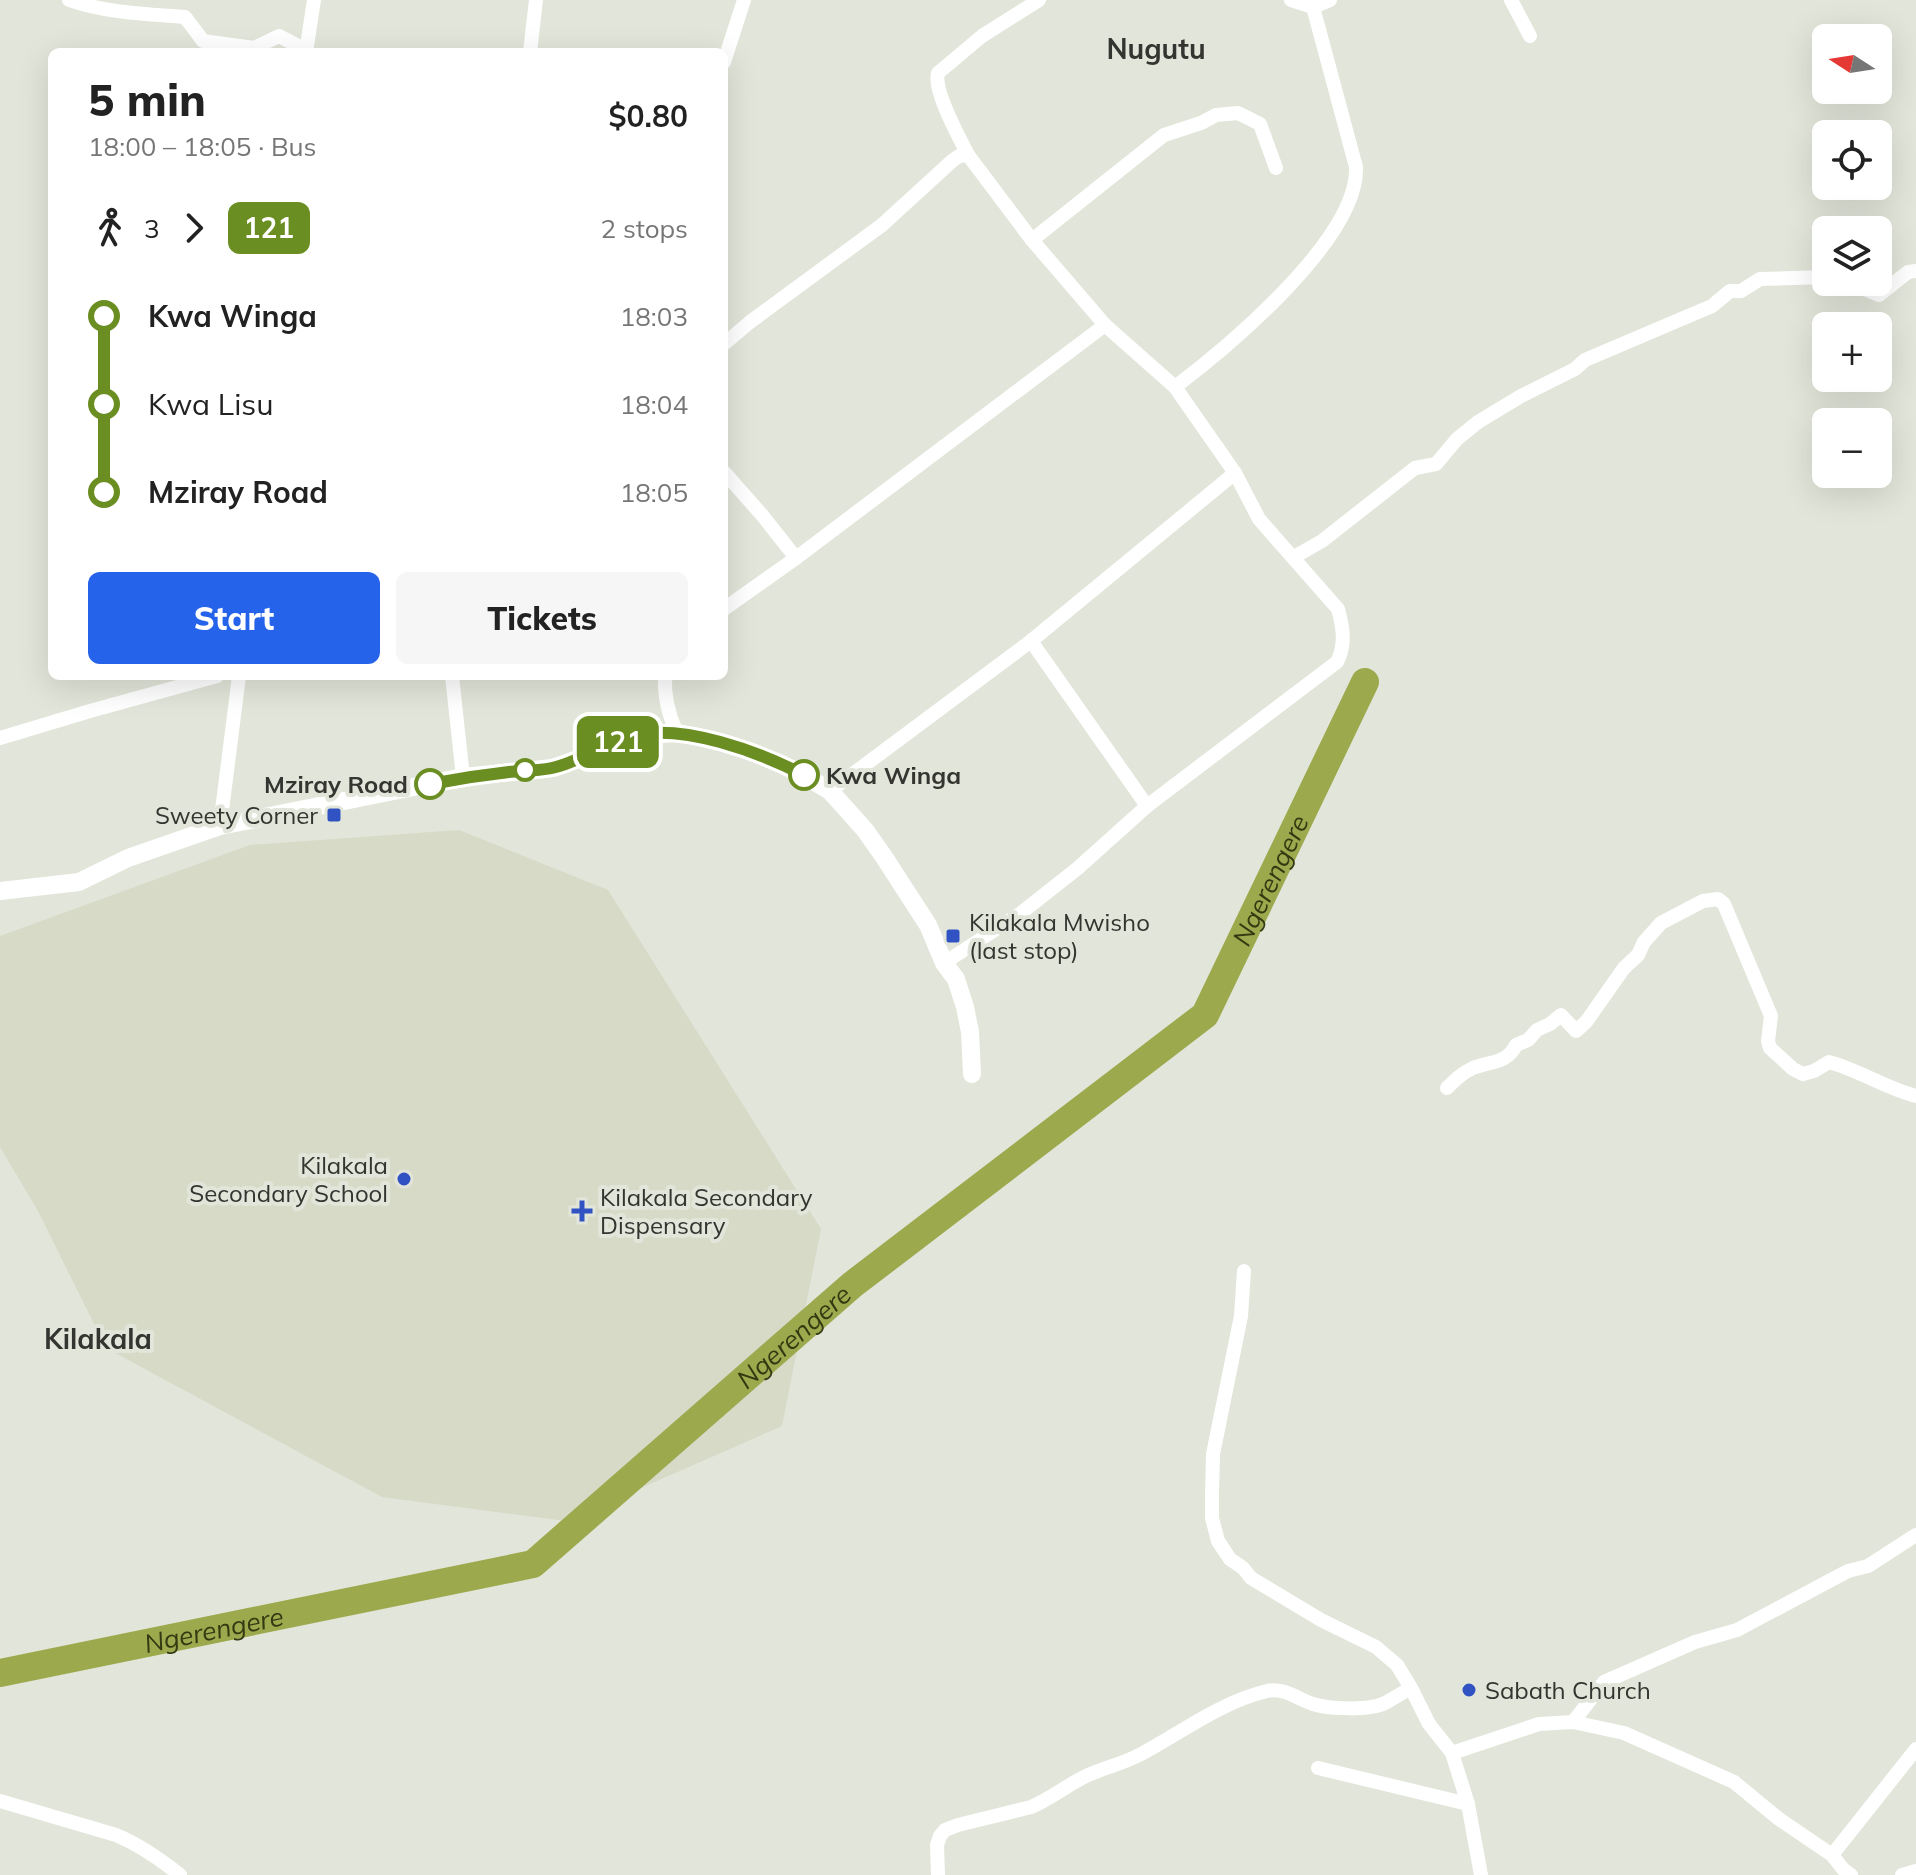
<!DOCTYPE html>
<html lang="en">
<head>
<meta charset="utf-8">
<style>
	:root { --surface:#fff; --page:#f6f6f6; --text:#222; --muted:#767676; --accent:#2563eb }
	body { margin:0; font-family:Mulish,sans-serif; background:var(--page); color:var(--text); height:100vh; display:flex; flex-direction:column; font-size:30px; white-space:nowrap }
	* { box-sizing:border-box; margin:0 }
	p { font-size:26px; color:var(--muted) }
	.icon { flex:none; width:44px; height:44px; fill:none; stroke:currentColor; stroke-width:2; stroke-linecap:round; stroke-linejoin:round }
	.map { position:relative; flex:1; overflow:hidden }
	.panel { position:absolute; left:48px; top:48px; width:680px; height:632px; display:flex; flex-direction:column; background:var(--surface); border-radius:12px; box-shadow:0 8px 32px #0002 }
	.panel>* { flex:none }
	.badge { padding:0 16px; border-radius:12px; font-size:28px; line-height:52px }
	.needle { width:52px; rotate:282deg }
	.controls { position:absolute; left:1812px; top:24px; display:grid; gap:16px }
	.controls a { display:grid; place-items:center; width:80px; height:80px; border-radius:12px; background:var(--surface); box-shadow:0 8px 32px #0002; font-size:40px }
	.map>.badge { position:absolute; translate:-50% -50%; box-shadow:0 0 0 4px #fff }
	.legs { display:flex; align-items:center; gap:12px; height:88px; padding:0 40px; font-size:26px }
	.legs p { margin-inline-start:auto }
	.summary { display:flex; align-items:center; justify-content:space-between; height:136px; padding:0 40px }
	h1 { font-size:44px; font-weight:800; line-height:60px }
	.button { display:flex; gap:16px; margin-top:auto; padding:16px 40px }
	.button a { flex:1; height:92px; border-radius:12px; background:var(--accent); color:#fff; font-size:32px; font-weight:800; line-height:92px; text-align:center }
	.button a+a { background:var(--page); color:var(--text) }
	ul { padding:0 40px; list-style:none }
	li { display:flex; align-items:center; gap:28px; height:88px; font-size:30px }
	li i { display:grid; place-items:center; width:12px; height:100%; margin:0 10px; background:currentColor }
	li i::after { content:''; width:20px; height:20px; margin:-10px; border:6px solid; border-radius:50%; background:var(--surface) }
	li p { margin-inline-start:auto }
	li:first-child i { background:linear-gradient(#0000 50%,currentColor 0) }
	li:last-child i { background:linear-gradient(currentColor 50%,#0000 0) }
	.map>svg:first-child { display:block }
	.built { fill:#d6dac7 }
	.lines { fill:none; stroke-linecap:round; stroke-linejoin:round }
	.river { stroke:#9ca94d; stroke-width:28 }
	.minor { stroke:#fff; stroke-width:14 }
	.tertiary { stroke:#fff; stroke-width:18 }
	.line-1-casing { stroke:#fff; stroke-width:18 }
	.line-1 { stroke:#6b8e23; stroke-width:12 }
	.stop-1-dot { fill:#fff; stroke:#6b8e23; stroke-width:4 }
	.poi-dot { fill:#3152c3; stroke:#e2e5d9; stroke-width:3 }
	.labels { text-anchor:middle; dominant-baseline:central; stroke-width:8; stroke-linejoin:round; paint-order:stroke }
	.stop-label { font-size:24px; font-weight:bold; fill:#343530; stroke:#e2e5d9; text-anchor:start }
	.poi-label { font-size:24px; fill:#343530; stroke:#e2e5d9; text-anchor:start }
	.water-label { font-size:26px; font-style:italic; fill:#343912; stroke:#e2e5d9 }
	.quarter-label { font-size:28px; font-weight:bold; fill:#343530; stroke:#e2e5d9 }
</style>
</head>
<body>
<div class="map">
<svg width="1916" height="1875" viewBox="0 0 1916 1875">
	<rect width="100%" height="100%" fill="#e2e5d9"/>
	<path class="built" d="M 459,830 L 608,890 L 821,1229 L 782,1426 L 566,1521 L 382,1497 L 106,1348 L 38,1211 L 0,1147 L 0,936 L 250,845 Z"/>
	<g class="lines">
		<path class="river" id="s1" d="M 0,1673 L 533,1564 L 852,1285 L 1205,1015 L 1365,682"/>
		<g class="minor">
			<path d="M 69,0 C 106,13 146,14 185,17 L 203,41 L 254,48 L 279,36 L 306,50"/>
			<path d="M 1291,0 L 1313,7 L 1330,0"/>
			<path d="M 1511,0 L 1530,36"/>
			<path d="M 306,52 L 314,0"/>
			<path d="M 530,52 L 536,0"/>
			<path d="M 724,62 L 744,0"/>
			<path d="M 968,155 C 959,137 933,91 938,73 L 982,36 L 1039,0"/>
			<path d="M 1032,240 L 1164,135 L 1201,123 L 1216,115 L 1238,113 L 1260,124 L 1276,168"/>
			<path d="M 1847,282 L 1879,295 L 1908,272 L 1916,271"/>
			<path d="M 724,344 L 750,322 L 882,225 L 952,161 L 959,156 L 968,155 L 1032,240 L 1105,325 L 1175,387 L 1235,473 L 1259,519 L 1338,609 C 1343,627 1346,645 1337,662 L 1147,806 L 1078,868 L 1021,913 L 944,963"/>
			<path d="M 1175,387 C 1228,347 1359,238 1356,167 L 1313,7"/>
			<path d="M 724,472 L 762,515 L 796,558"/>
			<path d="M 1294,557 L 1322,541 L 1415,468 L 1436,464 L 1457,439 L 1478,422 L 1521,396 L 1575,369 L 1585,360 L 1712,306 L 1730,291 L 1741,291 L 1760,279 L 1826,277"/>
			<path d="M 724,609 L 796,558 L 1105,325"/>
			<path d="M 1031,641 L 1147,806"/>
			<path d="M 452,676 L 463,777"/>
			<path d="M 665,676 C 664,697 668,714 677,733"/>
			<path d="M 0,738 L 90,711 L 217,676"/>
			<path d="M 830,791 L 1031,641 L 1235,473"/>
			<path d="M 220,826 L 239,676"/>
			<path d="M 1447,1088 C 1455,1080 1462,1073 1473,1068 C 1490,1061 1507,1064 1516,1045 L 1528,1040 L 1537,1030 L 1550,1024 L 1561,1015 L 1576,1031 L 1586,1022 L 1624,968 L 1638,955 L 1644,942 L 1661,923 L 1703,901 L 1718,899 L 1724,904 L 1771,1016 L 1768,1041 L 1770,1048 L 1793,1069 L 1803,1074 L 1814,1071 L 1829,1062 C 1859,1070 1885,1088 1916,1096"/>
			<path d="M 1244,1271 L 1241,1316 L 1213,1454 L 1212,1496 L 1212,1518 L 1218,1541 L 1230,1559 L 1243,1568 L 1251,1578 L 1321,1620 L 1376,1647 L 1397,1665 L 1411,1688 L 1429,1724 L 1452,1753 L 1468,1804 L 1481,1875"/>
			<path d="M 1573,1722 L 1604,1682 L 1695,1642 L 1737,1630 L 1848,1571 L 1868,1566 L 1916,1535"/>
			<path d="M 1452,1753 L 1539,1724 L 1573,1722 L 1624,1733 L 1734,1782 L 1779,1819 L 1832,1855 L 1843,1869 L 1851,1875"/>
			<path d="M 1318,1768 L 1468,1804"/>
			<path d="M 0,1801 L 116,1835 C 140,1845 160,1859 180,1875"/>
			<path d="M 1832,1855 L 1916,1749"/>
			<path d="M 938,1875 L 937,1845 L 940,1836 L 945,1830 L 958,1825 L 1031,1807 C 1050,1799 1066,1786 1084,1777 C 1102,1768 1123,1764 1141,1754 C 1182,1732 1221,1702 1267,1691 C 1284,1687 1297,1699 1313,1704 C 1329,1709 1369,1711 1385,1703 C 1394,1698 1402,1693 1411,1688"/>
			<path d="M 1902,1875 L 1916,1871"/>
		</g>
		<path class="tertiary" d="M 0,891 L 79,882 L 128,858 L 220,826 L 463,777 L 553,768 L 586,756 L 633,736 L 677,733 L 694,736 L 720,742 L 752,752 L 783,765 L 810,779 L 830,791 L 865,830 L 884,857 L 928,925 L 944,963 L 956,979 L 965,1007 L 970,1032 L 972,1074"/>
	</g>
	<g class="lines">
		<g class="line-1-casing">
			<path id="line-1" d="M 430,784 C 456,779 482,775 509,772 C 523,771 538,771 552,768 C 580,762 605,743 632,736 C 683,723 759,752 804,775"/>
		</g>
		<use href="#line-1" class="line-1"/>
	</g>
	<g class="stop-1-dot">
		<circle cx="525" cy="770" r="10"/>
		<circle cx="804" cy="775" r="14"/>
		<circle cx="430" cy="784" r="14"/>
	</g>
	<g class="poi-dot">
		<rect x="326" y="807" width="16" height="16" rx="4"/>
		<rect x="945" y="928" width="16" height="16" rx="4"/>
		<circle cx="404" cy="1179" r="8"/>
		<path d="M578 1199h8v8h8v8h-8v8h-8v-8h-8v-8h8z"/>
		<circle cx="1469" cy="1690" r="8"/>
	</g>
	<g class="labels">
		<g class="stop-label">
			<text x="826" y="775">Kwa Winga</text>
			<text x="408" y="784" text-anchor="end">Mziray Road</text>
		</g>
		<g class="poi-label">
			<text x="318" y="815" text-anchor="end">Sweety Corner</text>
			<text x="969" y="922">Kilakala Mwisho<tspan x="969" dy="28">(last stop)</tspan></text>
			<text x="388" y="1165" text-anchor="end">Kilakala<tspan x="388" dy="28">Secondary School</tspan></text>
			<text x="600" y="1197">Kilakala Secondary<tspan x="600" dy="28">Dispensary</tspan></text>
			<text x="1485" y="1690">Sabath Church</text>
		</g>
		<g class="water-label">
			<text stroke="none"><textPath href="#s1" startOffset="1562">Ngerengere</textPath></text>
			<text stroke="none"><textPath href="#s1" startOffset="890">Ngerengere</textPath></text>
			<text stroke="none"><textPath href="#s1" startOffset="218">Ngerengere</textPath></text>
		</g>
		<g class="quarter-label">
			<text x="1156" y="48">Nugutu</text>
			<text x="98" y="1338">Kilakala</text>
		</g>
	</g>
</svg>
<div class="controls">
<a><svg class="needle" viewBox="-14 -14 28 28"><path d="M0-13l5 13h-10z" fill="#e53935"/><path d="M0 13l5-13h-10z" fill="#767676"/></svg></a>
<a><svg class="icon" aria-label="locate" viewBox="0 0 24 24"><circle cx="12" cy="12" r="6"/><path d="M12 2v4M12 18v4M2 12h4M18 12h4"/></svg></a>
<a><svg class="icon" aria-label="layers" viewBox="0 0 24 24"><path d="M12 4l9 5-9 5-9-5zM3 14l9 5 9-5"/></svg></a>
<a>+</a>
<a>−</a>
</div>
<b class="badge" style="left:618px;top:742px;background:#6b8e23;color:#fff">121</b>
<section class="panel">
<div class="summary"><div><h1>5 min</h1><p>18:00 – 18:05 · Bus</p></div><b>$0.80</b></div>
<div class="legs"><svg class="icon" aria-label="walk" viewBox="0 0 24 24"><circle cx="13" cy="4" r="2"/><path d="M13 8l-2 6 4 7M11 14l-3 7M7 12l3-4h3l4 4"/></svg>3<svg class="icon" aria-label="forward" viewBox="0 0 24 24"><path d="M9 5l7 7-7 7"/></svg><b class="badge" style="background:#6b8e23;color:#fff">121</b><p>2 stops</p></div>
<ul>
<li><i style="color:#6b8e23"></i><b>Kwa Winga</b><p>18:03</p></li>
<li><i style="color:#6b8e23"></i><span>Kwa Lisu</span><p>18:04</p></li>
<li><i style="color:#6b8e23"></i><b>Mziray Road</b><p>18:05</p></li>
</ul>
<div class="button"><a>Start</a><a>Tickets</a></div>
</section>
</div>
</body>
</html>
